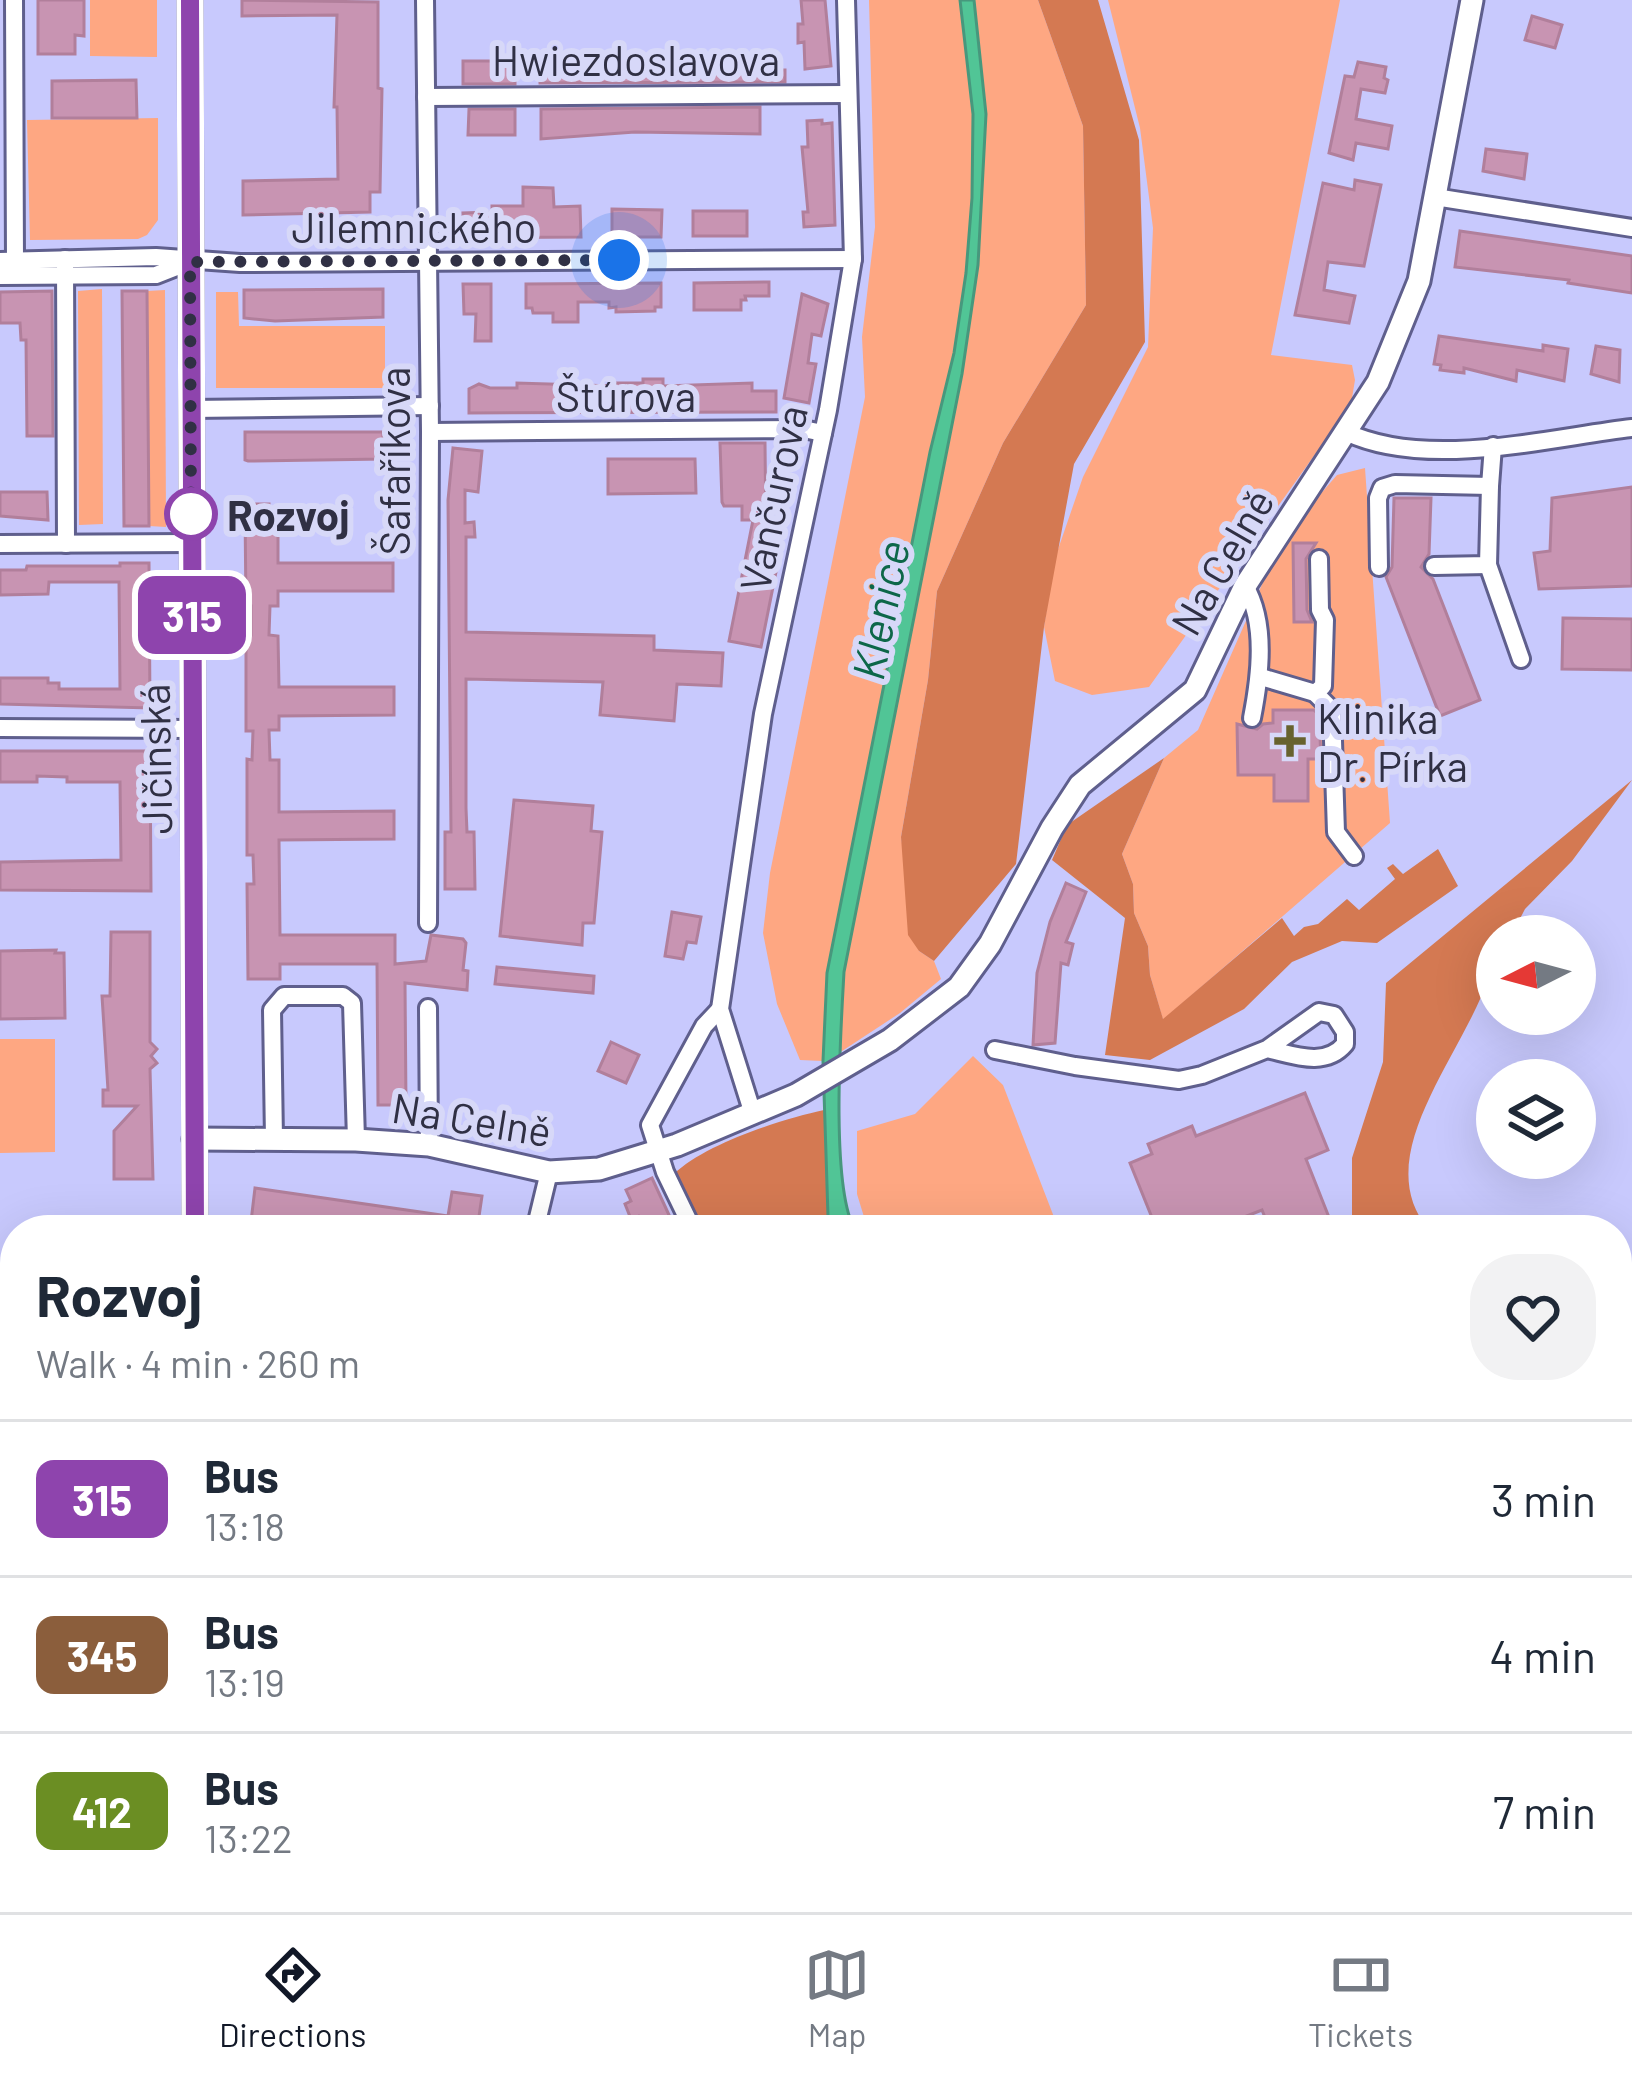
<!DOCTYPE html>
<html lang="en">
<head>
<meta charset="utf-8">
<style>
	:root { --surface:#fff; --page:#f2f2f3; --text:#1f2937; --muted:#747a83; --line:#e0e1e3; --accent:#111827 }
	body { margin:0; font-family:Barlow,sans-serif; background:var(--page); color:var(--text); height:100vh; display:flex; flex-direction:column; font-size:45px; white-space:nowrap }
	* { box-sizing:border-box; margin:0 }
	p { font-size:39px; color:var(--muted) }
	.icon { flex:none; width:66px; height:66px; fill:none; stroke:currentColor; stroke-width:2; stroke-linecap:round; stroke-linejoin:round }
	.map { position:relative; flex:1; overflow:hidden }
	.side { position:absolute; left:0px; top:1215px; width:1632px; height:699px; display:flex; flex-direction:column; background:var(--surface); border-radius:48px 48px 0 0; box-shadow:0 12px 48px #0002 }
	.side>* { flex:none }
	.badge { padding:0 24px; border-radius:18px; font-size:42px; line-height:78px }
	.needle { width:78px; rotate:264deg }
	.tools { position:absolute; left:1476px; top:915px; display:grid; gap:24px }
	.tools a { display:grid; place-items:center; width:120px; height:120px; border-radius:50%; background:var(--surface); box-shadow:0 12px 48px #0002; font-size:60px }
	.you { position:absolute; width:60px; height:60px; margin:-30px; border:9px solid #fff; border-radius:50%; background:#1a73e8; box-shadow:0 0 0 18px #1a73e833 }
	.map>.badge { position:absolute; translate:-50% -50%; box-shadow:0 0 0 6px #fff }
	.round { display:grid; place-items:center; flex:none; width:126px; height:126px; border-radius:48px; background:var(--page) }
	.overview { display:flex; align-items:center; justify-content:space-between; height:204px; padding:0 36px }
	h1 { font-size:57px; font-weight:700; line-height:90px }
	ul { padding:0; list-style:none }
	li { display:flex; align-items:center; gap:36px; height:156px; padding:0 36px; border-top:3px solid var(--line) }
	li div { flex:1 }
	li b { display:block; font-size:45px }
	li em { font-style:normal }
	li .badge { min-width:132px; font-weight:700; text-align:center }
	.tabs { display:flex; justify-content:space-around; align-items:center; height:168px; border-top:3px solid var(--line); background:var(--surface); font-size:33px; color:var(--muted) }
	.tabs a { display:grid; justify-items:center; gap:6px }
	.tabs .current { color:var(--accent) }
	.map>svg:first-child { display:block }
	.green { fill:#fea782 }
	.forest { fill:#d47952 }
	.water { fill:#51c596; stroke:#47987d; stroke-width:3 }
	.building { fill:#c894b2; stroke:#b17f9b; stroke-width:3 }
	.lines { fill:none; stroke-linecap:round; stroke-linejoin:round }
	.minor-casing { stroke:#5f5f8d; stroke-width:22 }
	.tertiary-casing { stroke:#5f5f8d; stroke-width:27 }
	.minor { stroke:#fff; stroke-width:16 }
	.tertiary { stroke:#fff; stroke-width:21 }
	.line-casing { stroke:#fff; stroke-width:27 }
	.line { stroke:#8e44ad; stroke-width:18 }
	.walk { stroke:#303044; stroke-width:12; stroke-dasharray:0 21.6 }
	.stop-dot { fill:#fff; stroke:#8e44ad; stroke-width:6 }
	.poi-dot { fill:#67622e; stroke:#d7d8f8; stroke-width:4.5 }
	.labels { text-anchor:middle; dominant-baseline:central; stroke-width:12; stroke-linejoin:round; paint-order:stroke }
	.street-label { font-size:42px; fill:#303044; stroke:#d7d8f8 }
	.stop-label { font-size:42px; font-weight:bold; fill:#303044; stroke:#d7d8f8; text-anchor:start }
	.poi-label { font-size:42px; fill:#303044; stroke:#d7d8f8; text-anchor:start }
	.water-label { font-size:45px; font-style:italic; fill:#0d6749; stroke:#d7d8f8 }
</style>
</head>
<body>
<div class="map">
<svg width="1632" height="1912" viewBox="0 0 1632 1912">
	<rect width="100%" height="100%" fill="#c8c9fd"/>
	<g class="green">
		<path d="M 90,0 L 157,0 L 157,57 L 90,56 Z"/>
		<path d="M 869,0 L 960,0 L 973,114 L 972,198 L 966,273 L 954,353 L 930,452 L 827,973 L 823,1061 L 800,1060 L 777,1004 L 763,933 L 770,873 L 865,397 L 862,337 L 875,227 Z"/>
		<path d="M 974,0 L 1038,0 L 1083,126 L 1086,305 L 1003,443 L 937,591 L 928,680 L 901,837 L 919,951 L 934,961 L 941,979 L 900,1013 L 839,1053 L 844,972 L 962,374 L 978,265 L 986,114 Z"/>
		<path d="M 1108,0 L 1340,0 L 1271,355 L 1352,365 L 1355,380 L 1351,404 L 1149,687 L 1092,695 L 1055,681 L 1044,627 L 1054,561 L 1083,477 L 1148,347 L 1153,228 L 1140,128 Z"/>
		<path d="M 158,118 L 158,220 L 147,235 L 138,239 L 30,240 L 27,120 Z"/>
		<path d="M 102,289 L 103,524 L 79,525 L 78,291 Z"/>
		<path d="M 165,290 L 166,527 L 149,526 L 147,291 Z"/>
		<path d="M 216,292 L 238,292 L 239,326 L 385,326 L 385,388 L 216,388 Z"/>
		<path d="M 1365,468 L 1390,823 L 1163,1020 L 1150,975 L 1148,946 L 1134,913 L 1133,884 L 1122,854 L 1164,758 L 1198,730 L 1267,573 L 1311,505 L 1337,475 Z"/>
		<path d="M 0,1039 L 55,1039 L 55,1152 L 0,1153 Z"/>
		<path d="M 973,1056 L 1003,1085 L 1059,1230 L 868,1230 L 857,1194 L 857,1131 L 915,1114 Z"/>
	</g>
	<g class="forest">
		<path d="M 1038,0 L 1098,0 L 1139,140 L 1145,342 L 1074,464 L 1044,627 L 1016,864 L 934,961 L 919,951 L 908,935 L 901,837 L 928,680 L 937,591 L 1003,443 L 1086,305 L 1083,126 Z"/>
		<path d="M 1164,758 L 1122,854 L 1133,884 L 1134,913 L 1148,946 L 1150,975 L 1163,1019 L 1282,918 L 1294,936 L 1304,927 L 1318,924 L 1347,899 L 1359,910 L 1395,879 L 1387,868 L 1393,864 L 1403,874 L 1438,849 L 1458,886 L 1377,943 L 1342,941 L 1292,962 L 1244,1009 L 1150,1060 L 1105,1055 L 1125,918 L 1052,860 L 1067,825 Z"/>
		<path d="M 1632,780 L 1572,861 L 1525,909 L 1511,936 L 1497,936 C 1497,1025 1357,1145 1429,1230 L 1352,1230 L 1352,1158 L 1383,1062 L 1386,983 Z"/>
		<path d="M 824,1110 L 828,1216 L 833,1230 L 701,1230 L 674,1174 C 705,1144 782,1119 824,1110 Z"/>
		<path d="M 1632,1545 L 1632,1912 L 1153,1912 L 1153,1899 L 1617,1899 L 1617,1564 Z"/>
	</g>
	<path class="water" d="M 960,0 L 974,0 L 986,114 L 978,265 L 962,374 L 844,972 C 841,1027 830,1187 855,1230 L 833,1230 L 828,1216 L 823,1061 L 827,973 L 930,452 L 954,353 L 966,273 L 972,198 L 973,114 Z"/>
	<g class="building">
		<path d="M 38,0 L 84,0 L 84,36 L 75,35 L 75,54 L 38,54 Z"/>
		<path d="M 242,0 L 378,2 L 378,88 L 382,89 L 380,192 L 370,192 L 370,212 L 243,215 L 243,181 L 338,179 L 337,107 L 334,107 L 337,15 L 242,16 Z"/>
		<path d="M 801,0 L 825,0 L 831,66 L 805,69 L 804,42 L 798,43 L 798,24 L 803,24 Z"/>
		<path d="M 1532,16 L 1562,25 L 1555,48 L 1525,40 Z"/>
		<path d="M 620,55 L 761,59 L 761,70 L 785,70 L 785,82 L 540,83 L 539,60 L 620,59 Z"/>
		<rect x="463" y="61" width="52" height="23"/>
		<path d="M 1358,62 L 1386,67 L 1384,78 L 1388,80 L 1385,93 L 1361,89 L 1356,119 L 1392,126 L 1388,149 L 1356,143 L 1353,160 L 1329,153 L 1345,76 L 1354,77 Z"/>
		<path d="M 136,80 L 137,118 L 52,118 L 52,81 Z"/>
		<path d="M 760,107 L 760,134 L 635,132 L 541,139 L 541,109 Z"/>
		<path d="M 469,109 L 515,109 L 515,135 L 468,135 Z"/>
		<path d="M 822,120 L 822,124 L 832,123 L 835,225 L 804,227 L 803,212 L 808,212 L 802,147 L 808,147 L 807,121 Z"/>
		<path d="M 1486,149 L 1527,154 L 1524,179 L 1483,171 Z"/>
		<path d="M 1355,180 L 1381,185 L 1364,266 L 1328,262 L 1324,290 L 1355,296 L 1349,323 L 1295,315 L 1323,183 L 1354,190 Z"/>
		<path d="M 523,187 L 553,188 L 554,207 L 580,206 L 581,237 L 464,238 L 463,213 L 492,212 L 492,206 L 523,206 Z"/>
		<path d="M 612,209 L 662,210 L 661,237 L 612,237 Z"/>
		<rect x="693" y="211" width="54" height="25"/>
		<path d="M 1460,231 L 1632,256 L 1632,293 L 1568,283 L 1569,280 L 1455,267 Z"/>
		<path d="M 769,282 L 769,296 L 745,296 L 746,300 L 741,300 L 741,310 L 694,310 L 694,283 Z"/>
		<path d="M 661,283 L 661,307 L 655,307 L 655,311 L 616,312 L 616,307 L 609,308 L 609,302 L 578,302 L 578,322 L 553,322 L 553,313 L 533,313 L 532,308 L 526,308 L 526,284 Z"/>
		<path d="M 463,284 L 491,284 L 491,341 L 475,341 L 476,314 L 464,314 Z"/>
		<path d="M 383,289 L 383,317 L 275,321 L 244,318 L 244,290 Z"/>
		<path d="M 52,291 L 53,436 L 27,436 L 26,340 L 21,340 L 20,323 L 0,323 L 0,292 Z"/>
		<path d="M 122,291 L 147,291 L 149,526 L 124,526 Z"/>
		<path d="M 802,294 L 828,304 L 821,336 L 812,334 L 808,363 L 816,364 L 809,403 L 784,398 Z"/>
		<path d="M 1439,336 L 1543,351 L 1543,345 L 1568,349 L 1564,381 L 1517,370 L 1516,381 L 1464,368 L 1464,373 L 1440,370 L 1441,365 L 1434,364 Z"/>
		<path d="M 1596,346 L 1620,350 L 1619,382 L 1591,374 Z"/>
		<path d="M 643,379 L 663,379 L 663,386 L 752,383 L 752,391 L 776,391 L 776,412 L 469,413 L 469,389 L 479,384 L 490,388 L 517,388 L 517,383 L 615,386 L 616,383 L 643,383 Z"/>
		<path d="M 245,432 L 383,432 L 383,459 L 248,461 L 245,460 Z"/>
		<path d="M 720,443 L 765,443 L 766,539 L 782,542 L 761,647 L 729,641 L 753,520 L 742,520 L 742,506 L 724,506 L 722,502 Z"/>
		<path d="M 453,448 L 482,451 L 478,492 L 465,490 L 465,523 L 474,522 L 475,537 L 466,537 L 466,632 L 654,636 L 654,650 L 723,653 L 721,686 L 677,684 L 674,721 L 600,715 L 603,682 L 466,679 L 466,808 L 467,832 L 474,832 L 475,889 L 445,889 L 445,832 L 451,832 L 448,500 Z"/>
		<path d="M 608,459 L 695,459 L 696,493 L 608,494 Z"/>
		<path d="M 1632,487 L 1632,586 L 1539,589 L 1534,553 L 1550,551 L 1552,498 Z"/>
		<path d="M 0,492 L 47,492 L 48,520 L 0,516 Z"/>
		<path d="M 1394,498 L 1431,498 L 1429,554 L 1421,567 L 1433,579 L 1480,700 L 1440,716 L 1386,577 L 1392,567 Z"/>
		<path d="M 251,504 L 269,504 L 269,511 L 278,511 L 278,563 L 393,563 L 393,591 L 278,591 L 278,606 L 270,606 L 269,635 L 278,636 L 279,687 L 394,687 L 394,715 L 279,716 L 279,730 L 269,730 L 270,760 L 279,760 L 279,812 L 394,811 L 394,839 L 279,840 L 280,935 L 395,935 L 395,964 L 426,961 L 431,935 L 463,939 L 466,943 L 463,970 L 468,971 L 467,990 L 405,983 L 406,1105 L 378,1105 L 377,964 L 280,964 L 280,979 L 248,979 L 247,884 L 254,884 L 253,855 L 247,855 L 247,759 L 252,760 L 253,731 L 246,731 L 246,635 L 251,635 L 251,606 L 246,606 L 245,511 L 251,511 Z"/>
		<path d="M 1293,543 L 1316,543 L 1306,559 L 1307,610 L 1312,622 L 1294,622 Z"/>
		<path d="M 120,563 L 149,563 L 150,708 L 0,704 L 0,678 L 48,678 L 48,683 L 59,683 L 59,689 L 120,689 L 119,582 L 49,582 L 48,594 L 0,595 L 0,570 L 26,570 L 27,566 L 120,566 Z"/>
		<path d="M 1563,618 L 1632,619 L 1632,670 L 1562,669 Z"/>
		<path d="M 1273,710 L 1314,710 L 1319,715 L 1321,759 L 1308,759 L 1308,801 L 1274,801 L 1274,775 L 1238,775 L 1237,724 L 1257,729 L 1263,724 L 1273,723 Z"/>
		<path d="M 0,751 L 150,751 L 151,891 L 0,890 L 0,862 L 121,860 L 120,782 L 67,782 L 67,777 L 37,776 L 37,782 L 0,782 Z"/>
		<path d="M 514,800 L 593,806 L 591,831 L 602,832 L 594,923 L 583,923 L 582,945 L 500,936 Z"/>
		<path d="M 1066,883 L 1086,892 L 1066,942 L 1073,944 L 1068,965 L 1061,963 L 1055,1043 L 1033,1045 L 1037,973 L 1050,922 Z"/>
		<path d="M 672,912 L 701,917 L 696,943 L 687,942 L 683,959 L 665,956 Z"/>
		<path d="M 111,932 L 150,932 L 150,1042 L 157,1049 L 151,1056 L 157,1063 L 150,1069 L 153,1179 L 114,1179 L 114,1131 L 137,1106 L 103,1106 L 103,1090 L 108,1090 L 102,996 L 110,996 Z"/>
		<path d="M 56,950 L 55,953 L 64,953 L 65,1018 L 0,1019 L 0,951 Z"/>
		<path d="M 497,967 L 594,976 L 593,993 L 495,984 Z"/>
		<path d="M 611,1042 L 639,1055 L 626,1083 L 598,1071 Z"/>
		<path d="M 1305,1093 L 1328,1150 L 1306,1159 L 1334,1230 L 1270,1230 L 1262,1210 L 1211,1230 L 1157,1230 L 1130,1163 L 1152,1154 L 1148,1144 L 1192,1126 L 1196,1136 Z"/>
		<path d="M 652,1178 L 669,1215 L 676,1230 L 655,1230 L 650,1220 L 639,1216 L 631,1219 L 625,1204 L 631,1201 L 626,1190 Z"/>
		<path d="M 255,1188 L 448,1216 L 452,1192 L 482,1196 L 477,1230 L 309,1230 L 285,1227 L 284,1230 L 250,1230 Z"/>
		<path d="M 0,1894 L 15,1894 L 15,1899 L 61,1899 L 61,1912 L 0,1912 Z"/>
		<path d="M 541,1899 L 642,1899 L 631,1912 L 546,1912 Z"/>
		<path d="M 685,1899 L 756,1899 L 725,1912 L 674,1912 Z"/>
	</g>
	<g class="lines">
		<g class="minor-casing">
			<g id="minor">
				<path d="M 14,0 L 15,261"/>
				<path d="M 425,0 L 430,432 L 428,923"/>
				<path d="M 426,97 L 847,94"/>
				<path d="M 1435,197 L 1632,228"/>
				<path d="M 65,259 L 66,544"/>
				<path d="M 0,261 L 156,257 L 240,263 L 853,259"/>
				<path d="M 0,276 L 156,275 L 189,262"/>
				<path d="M 190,409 L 430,406"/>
				<path d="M 430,432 L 803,429 L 823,433"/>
				<path d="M 1346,432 C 1426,470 1547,438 1632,428"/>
				<path d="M 0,544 L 191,543"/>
				<path d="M 1488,565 L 1521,659"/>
				<path d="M 1434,566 L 1488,565 L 1490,486"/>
				<path d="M 1379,567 L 1378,498 L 1382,488 L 1395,484 L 1490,486 L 1493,446"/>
				<path d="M 1245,586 C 1267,623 1260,677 1252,718"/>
				<path d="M 1261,677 L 1315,693 L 1323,686 L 1325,620 L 1320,610 L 1319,559"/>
				<path d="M 1315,693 L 1332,710 L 1336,832 L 1354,856"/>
				<path d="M 0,728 L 194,729"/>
				<path d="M 428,1008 L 429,1145"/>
				<path d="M 995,1050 L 1075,1066 L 1179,1080 L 1202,1075 L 1267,1049 L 1319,1012 L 1334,1015 L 1345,1032 L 1345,1044 C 1325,1068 1294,1055 1267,1049"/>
				<path d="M 753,1114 L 720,1009 L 763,714 L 828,410 L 853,259 L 846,0"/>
				<path d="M 274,1139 L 272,1010 L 284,996 L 343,996 L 352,1003 L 356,1140"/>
				<path d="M 535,1230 L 549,1172"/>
				<path d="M 693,1230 L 665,1172 L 650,1125 L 704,1026 L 720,1009"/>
				<path d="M 0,1608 L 15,1608"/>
				<path d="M 469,1899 L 469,1912"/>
				<path d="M 523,1899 L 529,1912"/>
				<path d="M 882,1899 L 884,1912"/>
				<path d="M 331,1912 L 335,1899"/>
				<path d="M 644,1912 L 672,1899"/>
			</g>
		</g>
		<g class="tertiary-casing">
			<g id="tertiary">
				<path d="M 190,0 L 195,1230"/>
				<path d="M 194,1139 L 356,1140 L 429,1145 L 549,1172 L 599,1169 L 677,1145 L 796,1095 L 890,1040 L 959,987 L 990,944 L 1052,828 L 1080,785 L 1195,690 L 1245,586 L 1378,382 L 1419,281 L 1472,0"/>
				<path d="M 206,1899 L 207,1912"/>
			</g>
		</g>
		<use href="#minor" class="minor"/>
		<use href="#tertiary" class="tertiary"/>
	</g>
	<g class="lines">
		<g class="line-casing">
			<path id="line" d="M 190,0 L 195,1230"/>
		</g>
		<use href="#line" class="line"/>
		<path class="walk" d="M 191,514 L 190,262 L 619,260"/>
	</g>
	<circle class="stop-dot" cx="191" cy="514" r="24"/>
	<path class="poi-dot" d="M1284 723h12v12h12v12h-12v12h-12v-12h-12v-12h12z"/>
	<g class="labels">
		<g class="street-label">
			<text x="636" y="59">Hwiezdoslavova</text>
			<text x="414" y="226">Jilemnického</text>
			<text x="626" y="395">Štúrova</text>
			<text transform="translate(393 461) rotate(-90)">Šafaříkova</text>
			<text transform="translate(772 498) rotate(-78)">Vančurova</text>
			<text transform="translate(1221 561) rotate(-60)">Na Celně</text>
			<text transform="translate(154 759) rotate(-91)">Jičínská</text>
			<text transform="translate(472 1118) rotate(9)">Na Celně</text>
		</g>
		<g class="stop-label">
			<text x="227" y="514">Rozvoj</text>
		</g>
		<g class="poi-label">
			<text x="1317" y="717">Klinika<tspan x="1317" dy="48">Dr. Pírka</tspan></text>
		</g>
		<g class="water-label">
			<text transform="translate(879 610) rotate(-79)">Klenice</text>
		</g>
	</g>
</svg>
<div class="tools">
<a><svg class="needle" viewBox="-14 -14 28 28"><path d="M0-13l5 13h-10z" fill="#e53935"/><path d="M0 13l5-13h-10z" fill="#747a83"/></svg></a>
<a><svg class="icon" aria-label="layers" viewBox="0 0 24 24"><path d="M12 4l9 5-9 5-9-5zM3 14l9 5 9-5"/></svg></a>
</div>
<div class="you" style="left:619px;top:260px"></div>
<b class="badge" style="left:192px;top:615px;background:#8e44ad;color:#fff">315</b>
<section class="side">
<div class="overview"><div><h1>Rozvoj</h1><p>Walk · 4 min · 260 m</p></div><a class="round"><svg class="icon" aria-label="heart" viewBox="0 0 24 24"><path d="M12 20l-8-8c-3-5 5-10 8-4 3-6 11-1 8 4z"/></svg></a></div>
<ul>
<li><span class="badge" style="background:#8e44ad;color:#fff">315</span><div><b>Bus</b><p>13:18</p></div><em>3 min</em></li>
<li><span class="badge" style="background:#8b5e3c;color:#fff">345</span><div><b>Bus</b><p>13:19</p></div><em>4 min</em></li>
<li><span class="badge" style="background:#6b8e23;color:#fff">412</span><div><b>Bus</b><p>13:22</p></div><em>7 min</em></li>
</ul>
</section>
</div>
<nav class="tabs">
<a class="current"><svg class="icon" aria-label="directions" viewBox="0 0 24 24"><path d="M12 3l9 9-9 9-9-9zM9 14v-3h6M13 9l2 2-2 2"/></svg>Directions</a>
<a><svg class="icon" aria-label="map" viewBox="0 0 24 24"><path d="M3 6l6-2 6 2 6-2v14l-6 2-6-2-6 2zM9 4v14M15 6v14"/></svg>Map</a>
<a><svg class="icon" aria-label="tickets" viewBox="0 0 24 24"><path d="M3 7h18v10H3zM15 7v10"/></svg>Tickets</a>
</nav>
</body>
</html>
